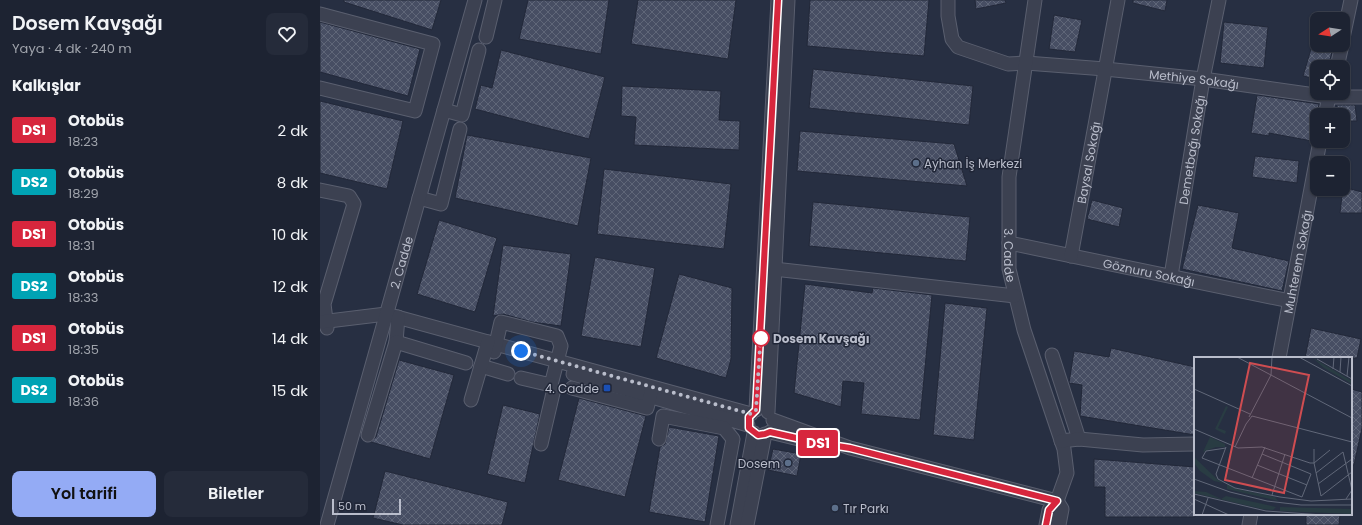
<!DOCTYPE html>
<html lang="tr">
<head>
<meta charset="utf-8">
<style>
	:root { --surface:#1d2332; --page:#252b3a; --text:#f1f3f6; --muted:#a0a4ac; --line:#3b404d; --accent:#94abf5 }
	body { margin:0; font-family:Poppins,sans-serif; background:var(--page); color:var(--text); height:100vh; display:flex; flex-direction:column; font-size:15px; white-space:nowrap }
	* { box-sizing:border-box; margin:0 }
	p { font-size:13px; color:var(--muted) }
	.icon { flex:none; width:22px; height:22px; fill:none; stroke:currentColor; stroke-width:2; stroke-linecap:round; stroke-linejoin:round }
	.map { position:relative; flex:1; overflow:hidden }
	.sheet { display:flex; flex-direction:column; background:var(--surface); width:320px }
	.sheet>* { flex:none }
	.badge { padding:0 8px; border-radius:3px; font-size:14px; line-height:26px }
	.needle { width:26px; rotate:258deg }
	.fabs { position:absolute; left:990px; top:12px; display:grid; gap:8px }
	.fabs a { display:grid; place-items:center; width:40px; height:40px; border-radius:8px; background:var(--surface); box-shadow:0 1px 3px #0004,0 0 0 1px var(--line); font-size:20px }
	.scale { position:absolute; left:12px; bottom:10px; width:69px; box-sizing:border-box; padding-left:4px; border:2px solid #b9bdcb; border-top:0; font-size:11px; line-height:14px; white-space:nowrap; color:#b9bdcb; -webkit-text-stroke:3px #202637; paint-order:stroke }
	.you { position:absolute; width:20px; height:20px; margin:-10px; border:3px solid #fff; border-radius:50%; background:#1a73e8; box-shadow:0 0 0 6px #1a73e833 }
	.map>.badge { position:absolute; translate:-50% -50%; box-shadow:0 0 0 2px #fff }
	h2 { padding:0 12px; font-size:15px; line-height:36px }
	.round { display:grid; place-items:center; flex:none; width:42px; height:42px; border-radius:8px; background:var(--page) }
	.headline { display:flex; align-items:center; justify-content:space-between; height:68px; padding:0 12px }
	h1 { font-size:19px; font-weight:600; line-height:30px }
	.action { display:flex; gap:8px; margin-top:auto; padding:8px 12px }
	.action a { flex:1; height:46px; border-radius:8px; background:var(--accent); color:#111; font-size:16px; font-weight:600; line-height:46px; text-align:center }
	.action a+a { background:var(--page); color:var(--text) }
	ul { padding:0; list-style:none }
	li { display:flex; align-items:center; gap:12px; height:52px; padding:0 12px }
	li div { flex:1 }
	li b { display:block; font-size:15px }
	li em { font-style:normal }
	li .badge { min-width:44px; font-weight:700; text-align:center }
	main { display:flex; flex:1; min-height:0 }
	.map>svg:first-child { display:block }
	.building { fill:url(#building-cross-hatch); stroke:#222839 }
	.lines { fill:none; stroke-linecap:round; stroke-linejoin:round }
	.minor-casing { stroke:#5a5f6f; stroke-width:15 }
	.minor { stroke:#3c4151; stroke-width:13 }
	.line-casing { stroke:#fff; stroke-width:9 }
	.line { stroke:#d7263d; stroke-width:6 }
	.walk { stroke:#b9bdcb; stroke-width:4; stroke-dasharray:0 7.2 }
	.service-dot { fill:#5c6f8a; stroke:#202637; stroke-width:1.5 }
	.stop-dot { fill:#fff; stroke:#d7263d; stroke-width:2 }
	.transit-dot { fill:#1a4fb4; stroke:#202637; stroke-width:1.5 }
	.labels { text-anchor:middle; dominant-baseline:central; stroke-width:3; stroke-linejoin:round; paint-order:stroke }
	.street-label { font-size:12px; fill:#b9bdcb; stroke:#202637 }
	.poi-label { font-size:12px; fill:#b9bdcb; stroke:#202637; text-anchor:start }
	.stop-label { font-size:12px; font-weight:bold; fill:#b9bdcb; stroke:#202637; text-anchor:start }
	.inset-road { fill:none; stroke:#616879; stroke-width:1 }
	.view { fill:#cf4d51; fill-opacity:0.15; stroke:#cf4d51; stroke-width:2 }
	.inset-edge { fill:none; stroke:#b9bdcb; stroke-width:2 }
</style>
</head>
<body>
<main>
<section class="sheet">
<div class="headline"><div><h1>Dosem Kavşağı</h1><p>Yaya · 4 dk · 240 m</p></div><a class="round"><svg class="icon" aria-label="heart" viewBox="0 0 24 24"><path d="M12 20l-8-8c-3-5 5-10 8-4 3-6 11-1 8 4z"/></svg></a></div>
<h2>Kalkışlar</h2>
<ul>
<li><span class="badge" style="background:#d7263d;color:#fff">DS1</span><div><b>Otobüs</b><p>18:23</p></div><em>2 dk</em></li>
<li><span class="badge" style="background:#00a3b4;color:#fff">DS2</span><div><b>Otobüs</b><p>18:29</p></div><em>8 dk</em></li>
<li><span class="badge" style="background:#d7263d;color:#fff">DS1</span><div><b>Otobüs</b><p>18:31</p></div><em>10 dk</em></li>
<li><span class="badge" style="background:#00a3b4;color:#fff">DS2</span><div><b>Otobüs</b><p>18:33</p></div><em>12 dk</em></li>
<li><span class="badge" style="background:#d7263d;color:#fff">DS1</span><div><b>Otobüs</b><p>18:35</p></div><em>14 dk</em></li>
<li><span class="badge" style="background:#00a3b4;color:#fff">DS2</span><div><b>Otobüs</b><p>18:36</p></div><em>15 dk</em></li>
</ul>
<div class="action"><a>Yol tarifi</a><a>Biletler</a></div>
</section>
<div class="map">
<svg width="1042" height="525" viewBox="0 0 1042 525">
	<defs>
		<pattern id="building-cross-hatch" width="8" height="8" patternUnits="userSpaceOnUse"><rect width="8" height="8" fill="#474e63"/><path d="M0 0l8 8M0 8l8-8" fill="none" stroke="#5f6678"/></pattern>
	</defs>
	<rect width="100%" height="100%" fill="#272f42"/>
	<g class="building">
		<path d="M 24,0 L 121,0 L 112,30 L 24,2 Z"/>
		<path d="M 208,0 L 289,0 L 281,54 L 199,39 Z"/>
		<path d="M 318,0 L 416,0 L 408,59 L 311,44 Z"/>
		<path d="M 490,0 L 609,0 L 604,56 L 487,46 Z"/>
		<path d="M 655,0 L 685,0 L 686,3 L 656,9 Z"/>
		<path d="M 813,0 L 847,0 L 845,11 L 813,3 Z"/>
		<path d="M 734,15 L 762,20 L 755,52 L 729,49 Z"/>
		<path d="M 0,22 L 100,49 L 88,96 L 0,72 Z"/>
		<path d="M 904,22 L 948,27 L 944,68 L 900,63 Z"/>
		<path d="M 991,49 L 1012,52 L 1008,67 L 997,67 L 997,79 L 983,76 Z"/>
		<path d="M 181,50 L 285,77 L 269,139 L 155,109 L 161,85 L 172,88 Z"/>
		<path d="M 493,69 L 653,86 L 649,125 L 489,108 Z"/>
		<path d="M 302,86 L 401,91 L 399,120 L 420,121 L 419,150 L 314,145 L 316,117 L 301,116 Z"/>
		<path d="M 937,95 L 999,104 L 992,141 L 949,133 L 949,136 L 931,133 Z"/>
		<path d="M 0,101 L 83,121 L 67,189 L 0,173 Z"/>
		<path d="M 1017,105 L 1035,105 L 1037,121 L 1023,121 L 1023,115 L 1017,115 Z"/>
		<path d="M 480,131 L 634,144 L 647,186 L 477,171 Z"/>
		<path d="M 147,135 L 271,158 L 258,226 L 135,198 Z"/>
		<path d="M 935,156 L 979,161 L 977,183 L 932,177 Z"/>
		<path d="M 284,169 L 411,184 L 404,249 L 277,234 Z"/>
		<path d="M 1023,187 L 1042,192 L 1042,213 L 1020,213 Z"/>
		<path d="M 772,200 L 803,208 L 799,227 L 767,219 Z"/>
		<path d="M 493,202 L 650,217 L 646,261 L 489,246 Z"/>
		<path d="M 878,205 L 919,213 L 912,248 L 969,261 L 962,291 L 862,269 Z"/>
		<path d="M 119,220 L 177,238 L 155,312 L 97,294 Z"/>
		<path d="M 183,245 L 251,254 L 241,326 L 212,322 L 183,314 L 173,316 Z"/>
		<path d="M 275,257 L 335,268 L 321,347 L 261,336 Z"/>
		<path d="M 359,274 L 412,288 L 411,359 L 406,378 L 336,358 Z"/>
		<path d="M 485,284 L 552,293 L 553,288 L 612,295 L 600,420 L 541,414 L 544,383 L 523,381 L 521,407 L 474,393 Z"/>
		<path d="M 625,303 L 667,308 L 654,440 L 613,435 Z"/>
		<path d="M 991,328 L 1041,339 L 1037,358 L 985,358 Z"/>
		<path d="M 791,348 L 875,367 L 875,435 L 760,416 L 762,385 L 749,383 L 754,351 L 789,357 Z"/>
		<path d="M 79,360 L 134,375 L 110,459 L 51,442 L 56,437 Z"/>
		<path d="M 1031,389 L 1042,392 L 1042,428 L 1034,465 L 1031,465 Z"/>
		<path d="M 259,398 L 326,416 L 305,497 L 238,480 Z"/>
		<path d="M 183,405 L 220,414 L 205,483 L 167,474 Z"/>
		<path d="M 349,427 L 399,436 L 385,522 L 329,512 L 340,447 L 345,444 Z"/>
		<path d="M 453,449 L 481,454 L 477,476 L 448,470 Z"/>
		<path d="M 774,459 L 875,467 L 875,517 L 785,517 L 785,487 L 774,487 Z"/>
		<path d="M 65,471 L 188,502 L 182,525 L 83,525 L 53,518 Z"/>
		<path d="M 986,514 L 1020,514 L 1019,525 L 986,525 Z"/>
	</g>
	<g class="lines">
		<g class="minor-casing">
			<g id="minor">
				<path id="s1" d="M 628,0 L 628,16 L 632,39 L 638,47 L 688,64 L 706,63 L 785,69 L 883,79 L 1009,97 L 1042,97"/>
				<path id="s2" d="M 715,0 L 689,177 L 689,269 L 704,330 L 744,449 L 747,473 L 737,501 L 729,510 L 726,525"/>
				<path d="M 0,14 L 113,44 L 95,111 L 0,88"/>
				<path d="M 166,37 L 175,0"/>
				<path d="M 1023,38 L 1031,0"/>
				<path d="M 1017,67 L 1022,45"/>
				<path d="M 124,110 L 142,115 L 159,50"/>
				<path d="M 1005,115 L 1010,93"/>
				<path d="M 0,190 L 29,196 L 34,204 L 4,304 L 7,328"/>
				<path d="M 99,198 L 121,204 L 140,129"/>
				<path id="s3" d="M 689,243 L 970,301"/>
				<path id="s4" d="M 751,256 L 798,0"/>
				<path d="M 445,268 L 695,296"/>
				<path id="s5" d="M 851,276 L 883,79 L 899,0"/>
				<path d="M 0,322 L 66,314 L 431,414"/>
				<path d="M 76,342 L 78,317"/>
				<path d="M 174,352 L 181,322 L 237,336 L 241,346 L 231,385 L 201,378"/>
				<path d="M 732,355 L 759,439"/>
				<path id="s6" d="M 959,358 L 1000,141"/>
				<path d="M 161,366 L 188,374"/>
				<path d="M 253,374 L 428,425"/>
				<path d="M 252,388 L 327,408 L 332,389"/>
				<path d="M 151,400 L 168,342"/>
				<path d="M 436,410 L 458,0"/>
				<path d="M 448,412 L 468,0"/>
				<path d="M 453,420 L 530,448 L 737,501 L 742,509 L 739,525"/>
				<path d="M 450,432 L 487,441"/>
				<path d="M 48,435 L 76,342 L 146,363"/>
				<path d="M 339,439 L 343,416 L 404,428 L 413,439 L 397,525"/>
				<path d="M 741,441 L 759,439 L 823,445 L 875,444"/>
				<path d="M 221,444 L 233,393 L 231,385"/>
				<path id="s7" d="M 7,525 L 155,0"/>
				<path d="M 417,525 L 434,433"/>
				<path d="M 427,525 L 445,434"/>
				<path d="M 929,525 L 931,514"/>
			</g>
		</g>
		<use href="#minor" class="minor"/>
	</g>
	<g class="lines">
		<g class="line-casing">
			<path id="line" d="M 458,0 L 436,410 L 429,417 L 429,428 L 438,435 L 445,434 L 450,432 L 498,443 L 530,448 L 737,501 L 729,510 L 726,525"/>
		</g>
		<use href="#line" class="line"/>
		<path class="walk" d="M 201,351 L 431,414 L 436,410 L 441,331 L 441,338"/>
	</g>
	<g class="service-dot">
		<circle cx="596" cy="163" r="4"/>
		<circle cx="468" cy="463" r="4"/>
		<circle cx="515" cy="508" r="4"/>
	</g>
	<circle class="stop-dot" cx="441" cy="338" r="8"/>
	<rect class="transit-dot" x="283" y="384" width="8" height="8" rx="2"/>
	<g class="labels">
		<g class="street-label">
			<text stroke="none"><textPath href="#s1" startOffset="289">Methiye Sokağı</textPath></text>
			<text stroke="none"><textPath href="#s5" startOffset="128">Demetbağı Sokağı</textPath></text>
			<text stroke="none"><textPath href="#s4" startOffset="95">Baysal Sokağı</textPath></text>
			<text stroke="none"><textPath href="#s2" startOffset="257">3. Cadde</textPath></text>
			<text stroke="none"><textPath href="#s6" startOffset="98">Muhterem Sokağı</textPath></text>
			<text stroke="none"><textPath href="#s7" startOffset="273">2. Cadde</textPath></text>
			<text stroke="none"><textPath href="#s3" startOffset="143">Göznuru Sokağı</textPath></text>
		</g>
		<g class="poi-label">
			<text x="604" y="163">Ayhan İş Merkezi</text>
			<text x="279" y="388" text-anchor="end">4. Cadde</text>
			<text x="460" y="463" text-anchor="end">Dosem</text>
			<text x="523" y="508">Tır Parkı</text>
		</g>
		<g class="stop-label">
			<text x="453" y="338">Dosem Kavşağı</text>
		</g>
	</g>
	<g transform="translate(874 357)">
		<rect width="158" height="158" fill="#272f42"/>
		<path d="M 119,1 L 158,24 L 158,27 L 130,11 ZM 32,49 L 34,50 L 24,71 L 32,74 L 31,77 L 21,72 ZM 0,100 L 23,122 L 29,126 L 20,124 L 6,114 L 0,106 ZM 33,127 L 43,132 L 81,140 L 84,144 L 33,132 ZM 0,134 L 12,135 L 27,142 L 32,139 L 82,150 L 79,153 L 68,152 L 0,136 ZM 86,150 L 158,152 L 158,157 L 86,154 Z" fill="#293c43"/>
		<path d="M 16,80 L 31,87 L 31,90 L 22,90 L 9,95 Z" fill="#293c43"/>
		<path class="inset-road" d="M 43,0 L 158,61M 105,0 L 158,29M 123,2 L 158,22M 139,12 L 140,0M 146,15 L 147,0M 153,19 L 155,0M 0,32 L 56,57M 55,60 L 77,18 L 78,0M 52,67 L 58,59 L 158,85M 0,72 L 44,91 L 68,90 L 116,106 L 120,106 L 136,93M 32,90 L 22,117 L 24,122 L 41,131 L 86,140M 41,90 L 52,67M 32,91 L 12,94 L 8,101 L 108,140 L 117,117 L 68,97M 120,92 L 120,106 L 127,139 L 158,115M 63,108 L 113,128M 122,116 L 149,95 L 158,133 L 152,142M 58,121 L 71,90M 0,122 L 36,135 L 73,144 L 107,148 L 158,148M 124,127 L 158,102M 0,137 L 72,154 L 129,158M 78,138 L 91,97M 86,140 L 117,144 L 158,142M 0,142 L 35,158M 8,158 L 14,141"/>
		<path class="view" d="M 56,6 L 115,18 L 90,136 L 31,123 Z"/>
		<rect width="158" height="158" class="inset-edge"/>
	</g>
</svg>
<div class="fabs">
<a><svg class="needle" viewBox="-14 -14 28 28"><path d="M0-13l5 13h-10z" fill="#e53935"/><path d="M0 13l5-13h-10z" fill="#a0a4ac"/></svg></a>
<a><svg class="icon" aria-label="locate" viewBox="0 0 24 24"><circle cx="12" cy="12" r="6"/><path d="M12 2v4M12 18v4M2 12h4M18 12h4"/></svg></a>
<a>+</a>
<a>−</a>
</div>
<div class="scale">50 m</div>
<div class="you" style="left:201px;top:351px"></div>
<b class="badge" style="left:498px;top:443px;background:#d7263d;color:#fff">DS1</b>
</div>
</main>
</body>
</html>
